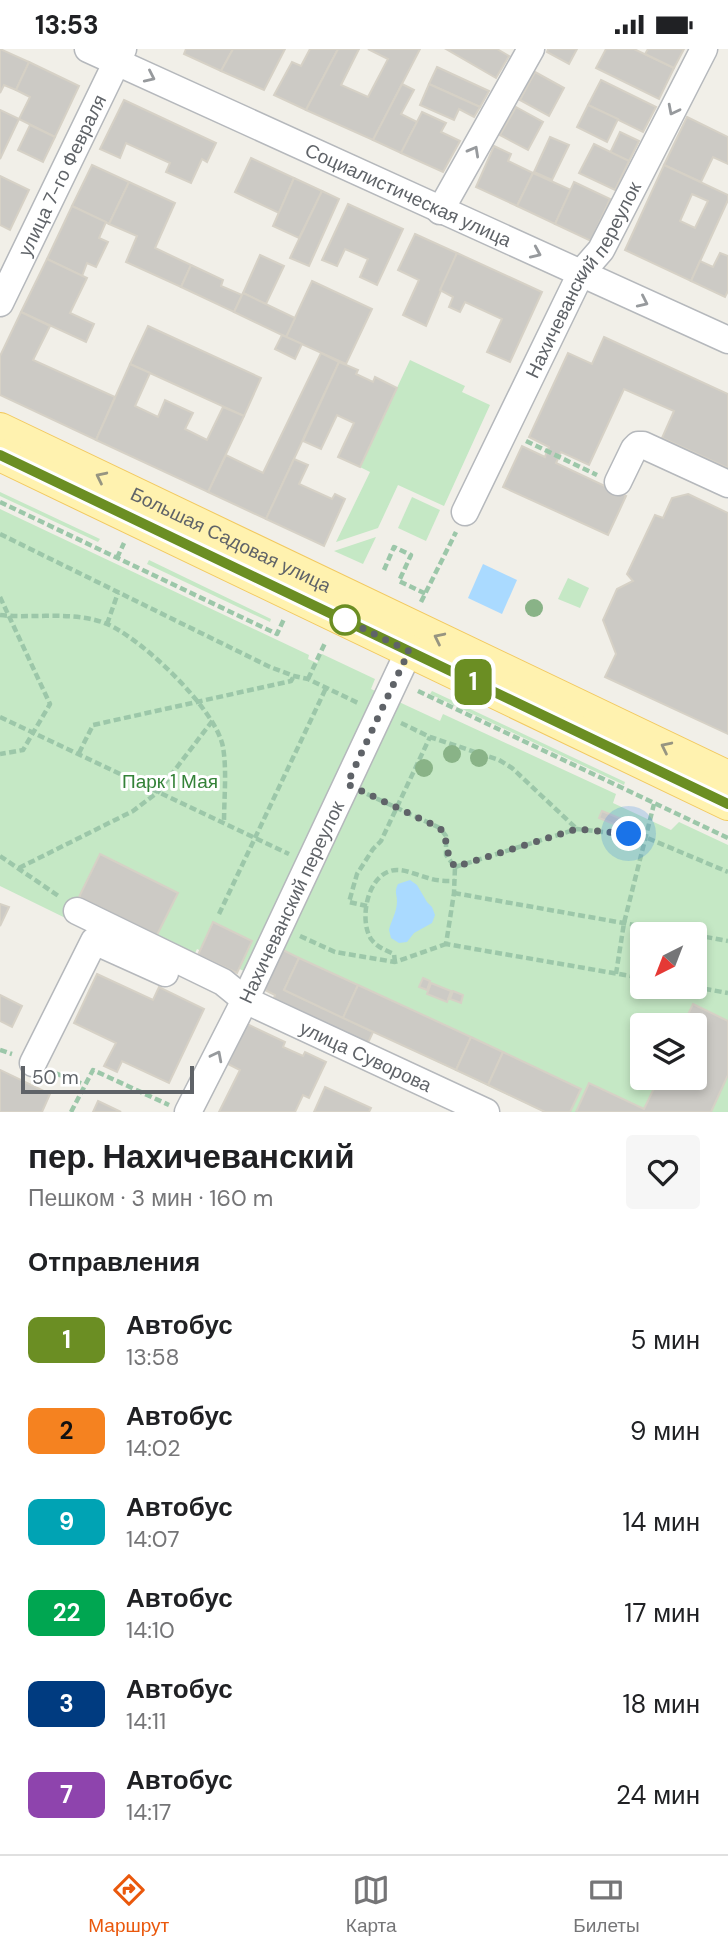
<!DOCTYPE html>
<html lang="ru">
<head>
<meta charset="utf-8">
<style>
	:root { --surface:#fff; --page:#f6f6f6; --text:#202124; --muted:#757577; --line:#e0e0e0; --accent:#ea580c }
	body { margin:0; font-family:"DM Sans",sans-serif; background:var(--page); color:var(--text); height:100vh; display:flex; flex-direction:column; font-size:26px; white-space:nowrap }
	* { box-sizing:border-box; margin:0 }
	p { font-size:23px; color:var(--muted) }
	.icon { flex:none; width:38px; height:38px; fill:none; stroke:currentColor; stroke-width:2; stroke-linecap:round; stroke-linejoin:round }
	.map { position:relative; height:1063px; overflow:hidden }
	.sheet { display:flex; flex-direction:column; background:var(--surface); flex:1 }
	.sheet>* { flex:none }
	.badge { padding:0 14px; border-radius:10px; font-size:24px; line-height:46px }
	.needle { width:46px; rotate:222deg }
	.controls { position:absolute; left:630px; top:873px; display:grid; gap:14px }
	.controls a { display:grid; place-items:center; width:77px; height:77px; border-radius:7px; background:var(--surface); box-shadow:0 4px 10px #0003; font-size:35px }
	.scale { position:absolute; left:21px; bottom:18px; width:173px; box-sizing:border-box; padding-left:7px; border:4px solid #5f6368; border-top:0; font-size:19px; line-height:24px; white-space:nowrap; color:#5f6368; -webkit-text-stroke:5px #fff; paint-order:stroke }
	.you { position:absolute; width:35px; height:35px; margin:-18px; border:5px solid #fff; border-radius:50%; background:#1a73e8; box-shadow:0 0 0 10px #1a73e833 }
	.map>.badge { position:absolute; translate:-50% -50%; box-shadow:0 0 0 4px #fff }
	h2 { padding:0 28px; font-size:26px; line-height:63px }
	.round { display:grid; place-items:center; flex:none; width:74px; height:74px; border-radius:7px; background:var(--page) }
	.overview { display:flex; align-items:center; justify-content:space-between; height:119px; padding:0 28px }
	h1 { font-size:33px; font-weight:700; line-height:52px }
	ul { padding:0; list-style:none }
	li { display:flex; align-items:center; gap:21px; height:91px; padding:0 28px }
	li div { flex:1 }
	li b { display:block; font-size:26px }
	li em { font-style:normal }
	li .badge { min-width:77px; font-weight:700; text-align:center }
	.status { display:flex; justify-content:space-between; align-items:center; height:49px; padding:0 35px; background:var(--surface); direction:ltr }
	.status svg { height:19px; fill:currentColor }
	.tab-bar { display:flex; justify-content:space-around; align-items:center; height:98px; border-top:2px solid var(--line); background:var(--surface); font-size:19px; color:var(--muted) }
	.tab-bar a { display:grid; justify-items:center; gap:4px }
	.tab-bar .current { color:var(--accent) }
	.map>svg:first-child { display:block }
	.green { fill:#c5e8c5; fill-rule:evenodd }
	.water { fill:#aadaff }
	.building { fill:#cccac5; stroke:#d6d1c6; stroke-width:2; fill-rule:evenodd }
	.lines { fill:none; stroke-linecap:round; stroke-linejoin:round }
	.minor-casing { stroke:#b5b8bc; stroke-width:29 }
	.major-casing { stroke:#f2c960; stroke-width:34 }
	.path { stroke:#9cc7a9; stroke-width:4.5; stroke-dasharray:7 3.5; stroke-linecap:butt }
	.minor { stroke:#fff; stroke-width:26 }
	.major { stroke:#fff2af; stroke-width:32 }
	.tree { fill:#89b387 }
	.oneway { stroke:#979a9d }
	.oneway2 { stroke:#979581 }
	.line-casing { stroke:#fff; stroke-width:16 }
	.line { stroke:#6b8e23; stroke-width:10 }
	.walk { stroke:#5f6368; stroke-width:7; stroke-dasharray:0 12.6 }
	.stop-dot { fill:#fff; stroke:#6b8e23; stroke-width:3.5 }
	.labels { text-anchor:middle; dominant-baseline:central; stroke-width:6; stroke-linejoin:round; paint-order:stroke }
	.street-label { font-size:19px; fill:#5f6368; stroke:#fff }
	.park-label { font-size:19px; fill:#348238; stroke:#fff }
</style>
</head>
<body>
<div class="status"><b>13:53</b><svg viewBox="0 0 49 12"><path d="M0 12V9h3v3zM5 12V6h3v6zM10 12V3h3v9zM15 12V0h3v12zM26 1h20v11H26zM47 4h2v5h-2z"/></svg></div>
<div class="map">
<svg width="728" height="1063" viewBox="0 0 728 1063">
	<rect width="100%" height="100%" fill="#f1efe8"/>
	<g class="green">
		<path d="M 410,311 L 465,337 L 462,343 L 490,356 L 444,457 L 398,436 L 378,479 L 336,493 L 370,423 L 360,418 Z"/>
		<path d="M 0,443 L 100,490 L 98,493 L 0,447 Z"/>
		<path d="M 412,448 L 440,461 L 426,492 L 398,479 Z"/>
		<path d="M 0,460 L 309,606 L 308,610 L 317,614 L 322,605 L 375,630 L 371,640 L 440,672 L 443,665 L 616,745 L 613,754 L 671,781 L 679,773 L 728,796 L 728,1063 L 544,1063 L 197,900 L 184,927 L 0,837 ZM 642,886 L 695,886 L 695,938 L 642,938 ZM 642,976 L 695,976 L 695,1029 L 642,1029 Z"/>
		<path d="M 376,488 L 363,515 L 334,502 Z"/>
		<path d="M 149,511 L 271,570 L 270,573 L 147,515 Z"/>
		<path d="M 568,529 L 589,539 L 580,559 L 558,550 Z"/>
		<path d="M 432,642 L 625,733 L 624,736 L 430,645 Z"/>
	</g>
	<g class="water">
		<path d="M 483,515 L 517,531 L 502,565 L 468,549 Z"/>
		<path d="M 410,831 L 417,836 L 427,853 L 432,858 L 435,866 L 432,874 L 414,884 L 407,893 L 399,894 L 391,889 L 389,881 C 391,872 397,863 397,852 C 397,845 394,843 398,835 Z"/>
	</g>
	<g class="building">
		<path d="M 0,0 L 29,13 L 16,41 L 4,36 L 0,44 Z"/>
		<path d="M 186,0 L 233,0 L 221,22 L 184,5 Z"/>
		<path d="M 233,0 L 285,0 L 264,41 L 221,22 Z"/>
		<path d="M 310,0 L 338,0 L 306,61 L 274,46 L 292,13 L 301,17 Z"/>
		<path d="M 338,0 L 359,0 L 341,36 L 368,48 L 388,10 L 368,0 L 420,0 L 373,91 L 306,61 Z"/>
		<path d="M 446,0 L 497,0 L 509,7 L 496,29 Z"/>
		<path d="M 548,0 L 577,0 L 569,15 L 547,3 Z"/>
		<path d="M 606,0 L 634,0 L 674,19 L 659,50 L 596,19 Z"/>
		<path d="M 648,0 L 684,0 L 674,19 L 645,5 Z"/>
		<path d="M 29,13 L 79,37 L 55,88 L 19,70 L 30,48 L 16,41 Z"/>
		<path d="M 437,18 L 489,42 L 480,58 L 429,35 Z"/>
		<path d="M 535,23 L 564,39 L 549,67 L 520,51 Z"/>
		<path d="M 601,31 L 656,58 L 643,83 L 588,56 Z"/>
		<path d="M 402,35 L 414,41 L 401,65 L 417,73 L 401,104 L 373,91 Z"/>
		<path d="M 429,35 L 480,58 L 474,68 L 459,60 L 454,71 L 420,56 Z"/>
		<path d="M 124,51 L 216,94 L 207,113 L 202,110 L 191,134 L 166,123 L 170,114 L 126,94 L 120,109 L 100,100 Z"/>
		<path d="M 588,56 L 618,70 L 607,93 L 577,78 Z"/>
		<path d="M 516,58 L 543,73 L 528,101 L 500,86 Z"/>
		<path d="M 0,61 L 19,70 L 0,110 Z"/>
		<path d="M 422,63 L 446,74 L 441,83 L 460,92 L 443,123 L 401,104 Z"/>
		<path d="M 687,68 L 728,88 L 728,115 L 713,108 L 701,133 L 664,116 Z"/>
		<path d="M 30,76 L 55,88 L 43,113 L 18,101 Z"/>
		<path d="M 620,83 L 639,92 L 629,112 L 610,104 Z"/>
		<path d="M 550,88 L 569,96 L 552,131 L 534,123 Z"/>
		<path d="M 594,95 L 629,112 L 615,141 L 579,124 Z"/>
		<path d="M 494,97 L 511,105 L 508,112 L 533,124 L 517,157 L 476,138 Z"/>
		<path d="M 251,109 L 294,129 L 279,164 L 235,143 Z"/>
		<path d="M 92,116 L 129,133 L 109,175 L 72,157 Z"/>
		<path d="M 664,116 L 728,146 L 728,151 L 691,232 L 625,201 ZM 692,145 L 708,152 L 695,179 L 680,172 Z"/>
		<path d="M 533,124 L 571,141 L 555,175 L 517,157 Z"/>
		<path d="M 0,127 L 29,141 L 10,181 L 0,176 Z"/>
		<path d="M 294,129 L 322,142 L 299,189 L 273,177 Z"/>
		<path d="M 129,133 L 175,154 L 155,199 L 191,216 L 181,238 L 126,213 L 137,187 L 109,175 Z"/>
		<path d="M 574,133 L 610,150 L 591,192 L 555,175 Z"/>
		<path d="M 322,142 L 339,150 L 309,217 L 290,209 Z"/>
		<path d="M 348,155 L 403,180 L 377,236 L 360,228 L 368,210 L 345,200 L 337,217 L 322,211 Z"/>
		<path d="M 72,157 L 106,173 L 99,189 L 108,193 L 96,218 L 87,214 L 82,227 L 47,210 Z"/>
		<path d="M 415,185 L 457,204 L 426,277 L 403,266 L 419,231 L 398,221 Z"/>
		<path d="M 457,204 L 542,243 L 510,313 L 487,303 L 502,270 L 465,253 L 460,263 L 449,258 L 453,248 L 440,241 Z"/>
		<path d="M 720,204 L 728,207 L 728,242 L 725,248 L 691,232 L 700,212 L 713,218 Z"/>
		<path d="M 260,206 L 284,217 L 266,255 L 243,244 Z"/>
		<path d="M 47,210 L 87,229 L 70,264 L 94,275 L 86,293 L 21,263 Z"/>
		<path d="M 191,216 L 223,231 L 221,237 L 242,246 L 234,263 L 181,238 Z"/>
		<path d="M 312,232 L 372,260 L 346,315 L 286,288 Z"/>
		<path d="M 243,244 L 295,269 L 286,288 L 234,263 Z"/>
		<path d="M 21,263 L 50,277 L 33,311 L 115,348 L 96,391 L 0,346 L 0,307 Z"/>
		<path d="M 148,277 L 261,329 L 244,367 L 130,315 Z"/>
		<path d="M 282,286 L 302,295 L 295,310 L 275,300 Z"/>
		<path d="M 604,288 L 728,345 L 728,419 L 662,389 L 674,362 L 624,340 L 589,416 L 561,403 L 556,414 L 626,447 L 608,486 L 503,438 L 522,397 L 545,408 L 547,402 L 549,398 L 529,388 L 568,304 L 592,315 Z"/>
		<path d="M 321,304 L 339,313 L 266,470 L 208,443 L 226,406 L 263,424 Z"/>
		<path d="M 339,313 L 358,321 L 356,325 L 373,333 L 375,328 L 397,339 L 360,418 L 338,408 L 354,374 L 337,366 L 321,400 L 303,392 Z"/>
		<path d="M 130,315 L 150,324 L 135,357 L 158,368 L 165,351 L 193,364 L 185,380 L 207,391 L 223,358 L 244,367 L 208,443 L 96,391 Z"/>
		<path d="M 294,410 L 308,416 L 299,435 L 332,450 L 335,445 L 345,450 L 324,497 L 266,470 Z"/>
		<path d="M 688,445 L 728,464 L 728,685 L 605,628 L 616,605 L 603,571 L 617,540 L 633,532 L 627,525 L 655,466 L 663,469 L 672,449 Z"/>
		<path d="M 602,762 L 624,771 L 621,778 L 599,769 Z"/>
		<path d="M 100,805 L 178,844 L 157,886 L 79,848 Z"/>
		<path d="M 0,855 L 9,858 L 0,877 Z"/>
		<path d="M 213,873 L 252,892 L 237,924 L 198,906 Z"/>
		<path d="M 279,899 L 299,909 L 284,941 L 373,983 L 367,996 L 273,952 L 275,946 L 261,939 Z"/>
		<path d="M 299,909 L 358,936 L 343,969 L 284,941 Z"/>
		<path d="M 97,925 L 153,951 L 159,938 L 204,960 L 169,1034 L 122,1012 L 117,1023 L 104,1017 L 116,994 L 74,974 Z"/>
		<path d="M 423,929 L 430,932 L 427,941 L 419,938 Z"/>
		<path d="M 431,934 L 451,942 L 447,953 L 427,945 Z"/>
		<path d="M 358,936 L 471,988 L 456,1021 L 343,969 Z"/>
		<path d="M 453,942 L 463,946 L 461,954 L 450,950 Z"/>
		<path d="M 0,946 L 22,957 L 12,978 L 0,972 Z"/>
		<path d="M 693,955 L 728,972 L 728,1026 L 711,1063 L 576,1063 L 589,1034 L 644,1060 L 659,1029 L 695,1029 L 695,976 L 683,976 Z"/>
		<path d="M 247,975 L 285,993 L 283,998 L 303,1007 L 305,1003 L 326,1013 L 309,1049 L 303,1046 L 295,1063 L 219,1063 L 240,1021 L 228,1015 Z"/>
		<path d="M 471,988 L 503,1003 L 488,1036 L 456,1021 Z"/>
		<path d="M 503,1003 L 581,1040 L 570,1063 L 545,1063 L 488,1036 Z"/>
		<path d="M 0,1021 L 50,1045 L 42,1063 L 0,1063 Z"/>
		<path d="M 325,1038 L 371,1059 L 369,1063 L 314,1063 Z"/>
		<path d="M 98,1052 L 121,1063 L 93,1063 Z"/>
	</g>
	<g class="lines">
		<g class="minor-casing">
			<g id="minor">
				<path id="s1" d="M 88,0 L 728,291"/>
				<path d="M 440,162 L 531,0"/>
				<path id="s2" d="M 0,254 L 123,0"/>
				<path d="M 618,433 L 634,400 L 638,396 L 643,396 L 728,435"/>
				<path id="s3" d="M 465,463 L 581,224 L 601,201 L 704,0"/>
				<path id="s4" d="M 77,862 L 223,933 L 245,951 L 486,1063"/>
				<path d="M 33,1014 L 94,892 L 165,924"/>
				<path id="s5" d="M 188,1063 L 245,951 L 409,602"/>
			</g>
		</g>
		<g class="major-casing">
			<g id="major">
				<path id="s6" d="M 0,380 L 728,728"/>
				<path d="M 0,406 L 728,755"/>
			</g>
		</g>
		<g class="path">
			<path d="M 526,392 L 597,426"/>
			<path d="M 0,453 L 277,585 L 284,570"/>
			<path d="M 0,485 L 270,618 L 294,627 L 308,630 L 358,654"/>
			<path d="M 117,509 L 124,494"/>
			<path d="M 384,521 L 394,498 L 411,506 L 399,532 L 426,545"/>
			<path d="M 0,548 L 50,655 L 23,701 L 0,705"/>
			<path d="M 421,553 L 456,483"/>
			<path d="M 0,566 C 35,570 73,561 107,575 C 142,590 216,660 223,698 C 227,722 224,749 224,774"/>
			<path d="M 107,575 L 118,544"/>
			<path d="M 308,630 L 325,594"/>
			<path d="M 418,642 L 728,789"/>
			<path d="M 0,668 L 289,805"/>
			<path d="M 401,674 L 430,688 L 499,711 L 512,719 L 577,780"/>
			<path d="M 79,704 L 93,676 L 291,632 L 294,627"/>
			<path d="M 367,745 L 440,779 L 446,787 L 446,806 L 455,818 L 454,844 L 446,895 L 642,929"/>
			<path d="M 0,807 L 60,848"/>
			<path d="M 455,818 L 577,780 L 645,788 L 728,823"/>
			<path d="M 19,819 L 133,762 L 158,743 L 213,671"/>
			<path d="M 454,844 L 691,886"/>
			<path d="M 367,857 L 349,853 L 357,825 L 373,800 L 381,792 L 430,688"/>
			<path d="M 219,865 L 326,639"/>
			<path d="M 695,886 L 728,892"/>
			<path d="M 300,887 L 335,903 L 395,913 L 446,895"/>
			<path d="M 395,913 L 394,905 C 385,901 377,898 371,890 C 359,871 367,829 390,822 C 402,818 416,826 428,829 C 437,832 446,832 455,832"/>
			<path d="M 616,925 L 624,874 L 654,755"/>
			<path d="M 694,938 L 728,944"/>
			<path d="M 0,1001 L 12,1005"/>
			<path d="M 55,1024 L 83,1035"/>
			<path d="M 71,1063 L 93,1021 L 169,1056"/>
		</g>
		<use href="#minor" class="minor"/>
		<use href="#major" class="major"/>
	</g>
	<g class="tree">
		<circle cx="534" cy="559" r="9"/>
		<circle cx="452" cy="705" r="9"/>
		<circle cx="479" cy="709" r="9"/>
		<circle cx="424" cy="719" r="9"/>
	</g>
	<defs><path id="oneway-chevron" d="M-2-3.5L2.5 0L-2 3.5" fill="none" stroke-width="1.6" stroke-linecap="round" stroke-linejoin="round" transform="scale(1.75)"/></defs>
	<g class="oneway">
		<use href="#oneway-chevron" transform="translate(150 28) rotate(25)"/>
		<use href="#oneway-chevron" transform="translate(673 61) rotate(117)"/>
		<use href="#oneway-chevron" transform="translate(474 102) rotate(-61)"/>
		<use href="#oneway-chevron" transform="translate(536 204) rotate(24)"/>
		<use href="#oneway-chevron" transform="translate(643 253) rotate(25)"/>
		<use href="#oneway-chevron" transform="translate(217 1007) rotate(-63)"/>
	</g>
	<g class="oneway2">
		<use href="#oneway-chevron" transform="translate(101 428) rotate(-154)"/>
		<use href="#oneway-chevron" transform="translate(439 589) rotate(-154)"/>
		<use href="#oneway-chevron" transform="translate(666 698) rotate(-154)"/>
	</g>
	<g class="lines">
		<g class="line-casing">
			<path id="line" d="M 0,406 L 728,755"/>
		</g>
		<use href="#line" class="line"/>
		<path class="walk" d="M 345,571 L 337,567 L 409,602 L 347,735 L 440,779 C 450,793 443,801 455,818 L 577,780 L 629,785"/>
	</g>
	<circle class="stop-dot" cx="345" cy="571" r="14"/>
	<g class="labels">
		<g class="street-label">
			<text stroke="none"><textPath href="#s2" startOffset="142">улица 7-го Февраля</textPath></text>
			<text stroke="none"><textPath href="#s1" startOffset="352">Социалистическая улица</textPath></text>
			<text stroke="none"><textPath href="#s3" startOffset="261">Нахичеванский переулок</textPath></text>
			<text stroke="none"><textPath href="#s6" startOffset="256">Большая Садовая улица</textPath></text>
			<text stroke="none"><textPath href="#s5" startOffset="234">Нахичеванский переулок</textPath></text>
			<text stroke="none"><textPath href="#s4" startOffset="324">улица Суворова</textPath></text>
		</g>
		<g class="park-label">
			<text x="170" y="732">Парк 1 Мая</text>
		</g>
	</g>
</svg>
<div class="controls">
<a><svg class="needle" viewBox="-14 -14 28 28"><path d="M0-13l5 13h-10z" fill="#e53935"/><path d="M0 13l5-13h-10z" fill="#757577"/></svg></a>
<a><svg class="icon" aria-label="layers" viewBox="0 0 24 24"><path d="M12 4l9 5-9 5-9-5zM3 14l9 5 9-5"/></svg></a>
</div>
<div class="scale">50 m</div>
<div class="you" style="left:629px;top:785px"></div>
<b class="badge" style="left:473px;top:633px;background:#6b8e23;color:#fff">1</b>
</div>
<section class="sheet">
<div class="overview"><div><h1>пер. Нахичеванский</h1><p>Пешком · 3 мин · 160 m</p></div><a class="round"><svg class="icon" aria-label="heart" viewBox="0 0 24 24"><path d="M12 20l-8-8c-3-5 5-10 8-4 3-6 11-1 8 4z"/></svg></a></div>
<h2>Отправления</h2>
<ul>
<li><span class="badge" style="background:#6b8e23;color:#fff">1</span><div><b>Автобус</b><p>13:58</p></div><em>5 мин</em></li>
<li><span class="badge" style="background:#f58220;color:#111">2</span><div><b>Автобус</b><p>14:02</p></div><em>9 мин</em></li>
<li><span class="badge" style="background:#00a3b4;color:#fff">9</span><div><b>Автобус</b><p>14:07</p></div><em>14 мин</em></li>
<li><span class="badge" style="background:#00a651;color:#fff">22</span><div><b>Автобус</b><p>14:10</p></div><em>17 мин</em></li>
<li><span class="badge" style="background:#003b80;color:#fff">3</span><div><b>Автобус</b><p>14:11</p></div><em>18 мин</em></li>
<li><span class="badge" style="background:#8e44ad;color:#fff">7</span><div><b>Автобус</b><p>14:17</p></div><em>24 мин</em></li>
</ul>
</section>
<nav class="tab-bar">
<a class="current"><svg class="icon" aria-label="directions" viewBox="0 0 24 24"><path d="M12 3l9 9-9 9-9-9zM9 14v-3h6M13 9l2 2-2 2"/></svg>Маршрут</a>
<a><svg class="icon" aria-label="map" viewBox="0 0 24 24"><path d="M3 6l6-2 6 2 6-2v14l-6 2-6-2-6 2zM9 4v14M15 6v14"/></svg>Карта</a>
<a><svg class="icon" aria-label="tickets" viewBox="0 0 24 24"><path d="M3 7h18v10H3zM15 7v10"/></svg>Билеты</a>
</nav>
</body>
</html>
